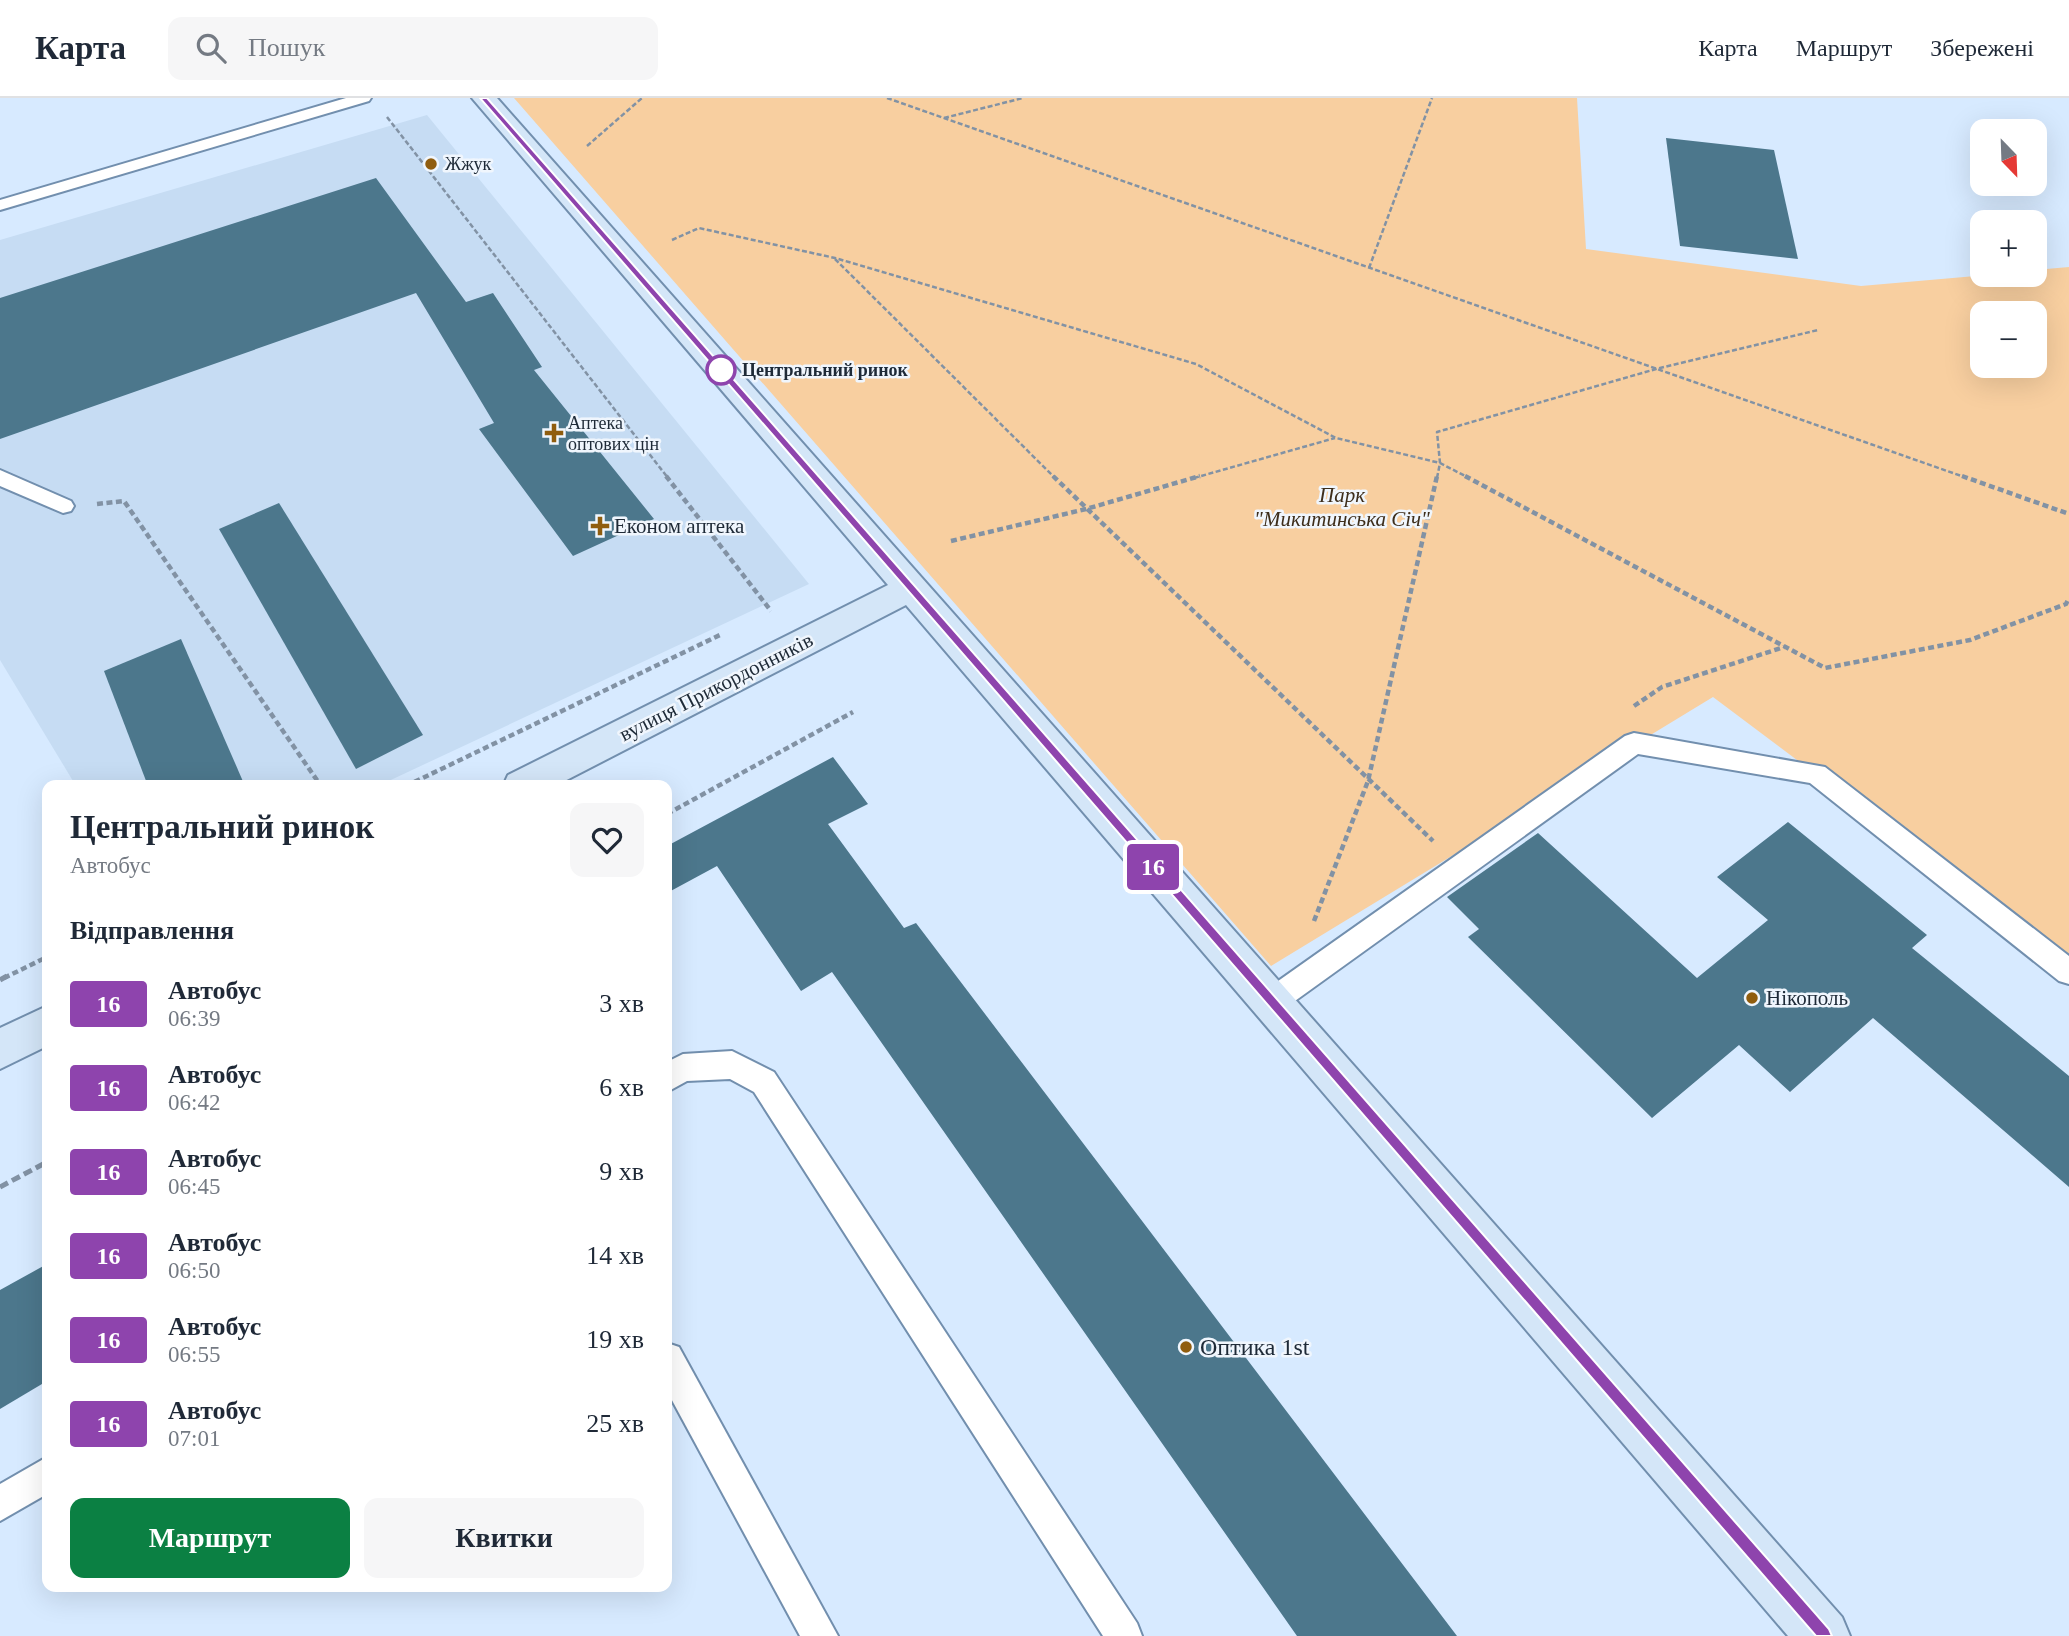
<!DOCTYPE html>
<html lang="uk">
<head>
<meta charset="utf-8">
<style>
	:root { --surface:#fff; --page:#f6f6f7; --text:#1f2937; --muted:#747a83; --line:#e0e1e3; --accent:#0b8043 }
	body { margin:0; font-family:"Times New Roman",serif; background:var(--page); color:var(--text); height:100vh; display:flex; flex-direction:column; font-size:26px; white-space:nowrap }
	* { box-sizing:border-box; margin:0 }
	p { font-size:23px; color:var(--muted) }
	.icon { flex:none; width:38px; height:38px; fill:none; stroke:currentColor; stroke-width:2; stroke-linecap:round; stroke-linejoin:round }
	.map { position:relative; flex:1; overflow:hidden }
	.sheet { position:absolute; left:42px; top:682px; width:630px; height:812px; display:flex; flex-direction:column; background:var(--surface); border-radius:14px; box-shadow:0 7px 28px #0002 }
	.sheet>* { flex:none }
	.badge { padding:0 14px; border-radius:5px; font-size:24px; line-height:46px }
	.needle { width:46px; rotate:157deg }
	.tools { position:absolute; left:1970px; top:21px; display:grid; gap:14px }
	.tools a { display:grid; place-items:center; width:77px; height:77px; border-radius:14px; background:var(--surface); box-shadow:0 7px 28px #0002; font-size:35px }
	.map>.badge { position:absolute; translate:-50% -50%; box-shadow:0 0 0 4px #fff }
	h2 { padding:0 28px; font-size:26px; line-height:63px }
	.round { display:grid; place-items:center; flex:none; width:74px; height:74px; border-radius:14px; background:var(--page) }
	.overview { display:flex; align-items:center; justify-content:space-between; height:119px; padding:0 28px }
	h1 { font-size:33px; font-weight:600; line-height:52px }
	.button { display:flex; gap:14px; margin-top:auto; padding:14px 28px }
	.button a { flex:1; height:80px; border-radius:14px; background:var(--accent); color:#fff; font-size:28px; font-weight:600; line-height:80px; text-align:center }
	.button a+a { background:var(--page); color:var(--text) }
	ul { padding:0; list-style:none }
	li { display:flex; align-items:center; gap:21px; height:84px; padding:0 28px }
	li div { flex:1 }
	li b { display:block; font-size:26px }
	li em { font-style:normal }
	li .badge { min-width:77px; font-weight:700; text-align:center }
	header { display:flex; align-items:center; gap:42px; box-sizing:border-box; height:98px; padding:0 35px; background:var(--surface); border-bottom:2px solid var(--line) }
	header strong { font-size:33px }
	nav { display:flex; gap:38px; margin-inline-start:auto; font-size:24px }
	.search { width:490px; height:63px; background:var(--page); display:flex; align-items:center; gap:18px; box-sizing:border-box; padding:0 24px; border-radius:14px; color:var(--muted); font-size:26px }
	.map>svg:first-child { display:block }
	.built { fill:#c6dcf3 }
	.green { fill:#f8cfa0; fill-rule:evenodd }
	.building { fill:#4c778c }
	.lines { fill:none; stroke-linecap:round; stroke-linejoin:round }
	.service-casing { stroke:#728fae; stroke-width:4 }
	.secondary-casing { stroke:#728fae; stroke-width:4 }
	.path-far2 { stroke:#8292a4; stroke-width:2.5; stroke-dasharray:5 2.5; stroke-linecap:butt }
	.path-far1 { stroke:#8292a4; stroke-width:4.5; stroke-dasharray:6 3.5; stroke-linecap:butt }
	.path { stroke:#8292a4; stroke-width:5; stroke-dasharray:9 4.5; stroke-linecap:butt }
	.service { fill:#fff; fill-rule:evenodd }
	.secondary { fill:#d4e6f8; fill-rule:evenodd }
	.line { fill:#8e44ad; stroke:#fff; stroke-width:2 }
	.poi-dot { fill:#905d0e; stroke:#f0f6fd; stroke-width:2.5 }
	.stop-dot { fill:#fff; stroke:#8e44ad; stroke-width:3.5 }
	.labels { text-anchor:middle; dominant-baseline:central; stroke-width:5; stroke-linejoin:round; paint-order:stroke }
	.far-poi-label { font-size:18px; fill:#1e2a37; stroke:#f0f6fd; text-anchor:start }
	.far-stop-label { font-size:18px; font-weight:bold; fill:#1e2a37; stroke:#f0f6fd; text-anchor:start }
	.park-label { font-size:21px; font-style:italic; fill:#3e2e1b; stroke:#f0f6fd }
	.poi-label { font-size:21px; fill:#1e2a37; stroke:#f0f6fd; text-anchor:start }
	.street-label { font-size:21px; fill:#1e2a37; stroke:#f0f6fd }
	.near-poi-label { font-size:24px; fill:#1e2a37; stroke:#f0f6fd; text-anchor:start }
</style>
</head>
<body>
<header>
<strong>Карта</strong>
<div class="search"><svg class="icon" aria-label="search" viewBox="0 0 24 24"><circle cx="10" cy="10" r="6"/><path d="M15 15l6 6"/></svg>Пошук</div>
<nav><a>Карта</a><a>Маршрут</a><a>Збережені</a></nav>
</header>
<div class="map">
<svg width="2069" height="1538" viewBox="0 0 2069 1538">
	<rect width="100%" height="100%" fill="#d7eaff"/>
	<path class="built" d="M 427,17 L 809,486 L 378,688 L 76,688 L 0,562 L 0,142 Z"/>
	<path class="green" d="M 514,0 L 1577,0 L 1586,151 L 1861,188 L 1987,177 L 2035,177 L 2035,172 L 2069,169 L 2069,866 L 1713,599 L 1271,868 ZM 1983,215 L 2035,215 L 2035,268 L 1983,268 Z"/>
	<g class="building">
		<path d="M 1666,40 L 1774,52 L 1798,161 L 1680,148 Z"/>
		<path d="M 376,80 L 466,204 L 493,195 L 542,269 L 534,272 L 654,421 L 573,458 L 479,331 L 494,325 L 416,195 L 0,341 L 0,200 Z"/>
		<path d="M 279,405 L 423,637 L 356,671 L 219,431 Z"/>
		<path d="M 181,541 L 245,688 L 148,688 L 104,573 Z"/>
		<path d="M 833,659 L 868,706 L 828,726 L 904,830 L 916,825 L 1457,1538 L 1297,1538 L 832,874 L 801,893 L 717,768 L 667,795 L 667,748 Z"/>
		<path d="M 1788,724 L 1927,837 L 1912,850 L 2069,978 L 2069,1089 L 1873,920 L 1790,994 L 1739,947 L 1652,1020 L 1468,839 L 1479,831 L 1447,799 L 1538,735 L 1697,880 L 1768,822 L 1717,779 Z"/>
		<path d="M 47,1166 L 47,1283 L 0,1311 L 0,1192 Z"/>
	</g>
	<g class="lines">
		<g class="service-casing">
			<g id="service">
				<path d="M 346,0 L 371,0 L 369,3 L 0,112 L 0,102 Z"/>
				<path d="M 0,372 L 71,403 L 74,408 L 71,413 L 63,415 L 0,388 Z"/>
				<path d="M 1634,635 L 1825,669 L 2069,858 L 2069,886 L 2059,883 L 1810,685 L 1638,656 L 1281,913 L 1271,917 L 1261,913 L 1257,904 L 1261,895 L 1625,638 Z"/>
				<path d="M 732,953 L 774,974 L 1137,1525 L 1142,1538 L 1103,1538 L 754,994 L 730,981 L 687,983 L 667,994 L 667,964 L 683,956 Z"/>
				<path d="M 667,1245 L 679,1249 L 838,1538 L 800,1538 L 667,1293 Z"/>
				<path d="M 47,1359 L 47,1396 L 0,1423 L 0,1386 Z"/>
			</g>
		</g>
		<g class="secondary-casing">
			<g id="secondary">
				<path d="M 472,0 L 497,0 L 1842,1519 L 1850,1538 L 1788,1538 L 906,507 L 555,688 L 503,688 L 508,677 L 888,487 Z"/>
				<path d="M 47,908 L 47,948 L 0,971 L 0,930 Z"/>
			</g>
		</g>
		<g class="path-far2">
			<path d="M 887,0 L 1967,380"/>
			<path d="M 387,19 L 668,380"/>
			<path d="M 944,20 L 1023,0"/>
			<path d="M 587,48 L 642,0"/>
			<path d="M 672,142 L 699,130 L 835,160 L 1196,266 L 1336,340 L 1440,365 L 1469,380"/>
			<path d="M 835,161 L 1055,380"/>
			<path d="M 1369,170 L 1432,0"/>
			<path d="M 1194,380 L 1335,340"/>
			<path d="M 1437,380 L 1440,365 L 1437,334 L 1656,271 L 1818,232"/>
		</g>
		<g class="path-far1">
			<path d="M 666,378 L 771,513"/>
			<path d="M 1053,378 L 1433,743"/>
			<path d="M 1465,378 L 1825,570 L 1970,542 L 2066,506 L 2069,500"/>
			<path d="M 1962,378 L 2069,416"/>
			<path d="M 97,406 L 124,403 L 321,688"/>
			<path d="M 951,443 L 1086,411 L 1200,378"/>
			<path d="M 1634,608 L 1662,589 L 1784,549"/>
			<path d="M 406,688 L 722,536"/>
			<path d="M 667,716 L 853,614"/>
			<path d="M 1314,823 L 1368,683 L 1437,378"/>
			<path d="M 4,880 L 47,859"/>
		</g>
		<g class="path">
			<path d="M 0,882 L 7,878"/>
			<path d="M 0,1089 L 47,1064"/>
		</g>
		<use href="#service" class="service"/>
		<use href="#secondary" class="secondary"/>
	</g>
	<path class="line" d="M 480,0 L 487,0 L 1829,1531 L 1832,1538 L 1816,1538 Z"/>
	<g class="poi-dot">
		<circle cx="431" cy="66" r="7"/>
		<path d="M550.5 324.5h7v7h7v7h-7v7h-7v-7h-7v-7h7z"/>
		<path d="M596.5 417.5h7v7h7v7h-7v7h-7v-7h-7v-7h7z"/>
		<circle cx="1752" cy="900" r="7"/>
		<circle cx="1186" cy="1249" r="7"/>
	</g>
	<circle class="stop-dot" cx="721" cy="272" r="14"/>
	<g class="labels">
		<g class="far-poi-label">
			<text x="445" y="66">Жжук</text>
			<text x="568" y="325">Аптека<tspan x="568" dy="21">оптових цін</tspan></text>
		</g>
		<g class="far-stop-label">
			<text x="742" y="272">Центральний ринок</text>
		</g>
		<g class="park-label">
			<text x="1342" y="397">Парк<tspan x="1342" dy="24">"Микитинська Січ"</tspan></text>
		</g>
		<g class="poi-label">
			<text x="614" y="428">Економ аптека</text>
			<text x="1766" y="900">Нікополь</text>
		</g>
		<g class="street-label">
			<text transform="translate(716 589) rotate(-27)">вулиця Прикордонників</text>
		</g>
		<g class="near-poi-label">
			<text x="1200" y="1249">Оптика 1st</text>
		</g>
	</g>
</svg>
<div class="tools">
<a><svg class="needle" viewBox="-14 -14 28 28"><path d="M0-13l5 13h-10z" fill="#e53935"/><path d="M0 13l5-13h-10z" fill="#747a83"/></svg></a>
<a>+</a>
<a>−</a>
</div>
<b class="badge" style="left:1153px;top:769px;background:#8e44ad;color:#fff">16</b>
<section class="sheet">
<div class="overview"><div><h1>Центральний ринок</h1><p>Автобус</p></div><a class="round"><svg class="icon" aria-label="heart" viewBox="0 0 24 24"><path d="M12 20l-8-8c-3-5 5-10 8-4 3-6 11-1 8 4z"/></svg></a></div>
<h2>Відправлення</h2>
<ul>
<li><span class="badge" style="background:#8e44ad;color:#fff">16</span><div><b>Автобус</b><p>06:39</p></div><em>3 хв</em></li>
<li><span class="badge" style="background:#8e44ad;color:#fff">16</span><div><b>Автобус</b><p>06:42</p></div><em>6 хв</em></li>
<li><span class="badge" style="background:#8e44ad;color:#fff">16</span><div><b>Автобус</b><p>06:45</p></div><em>9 хв</em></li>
<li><span class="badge" style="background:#8e44ad;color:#fff">16</span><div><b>Автобус</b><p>06:50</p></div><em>14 хв</em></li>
<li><span class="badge" style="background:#8e44ad;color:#fff">16</span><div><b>Автобус</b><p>06:55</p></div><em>19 хв</em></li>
<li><span class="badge" style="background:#8e44ad;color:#fff">16</span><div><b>Автобус</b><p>07:01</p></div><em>25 хв</em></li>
</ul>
<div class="button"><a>Маршрут</a><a>Квитки</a></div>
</section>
</div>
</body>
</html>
